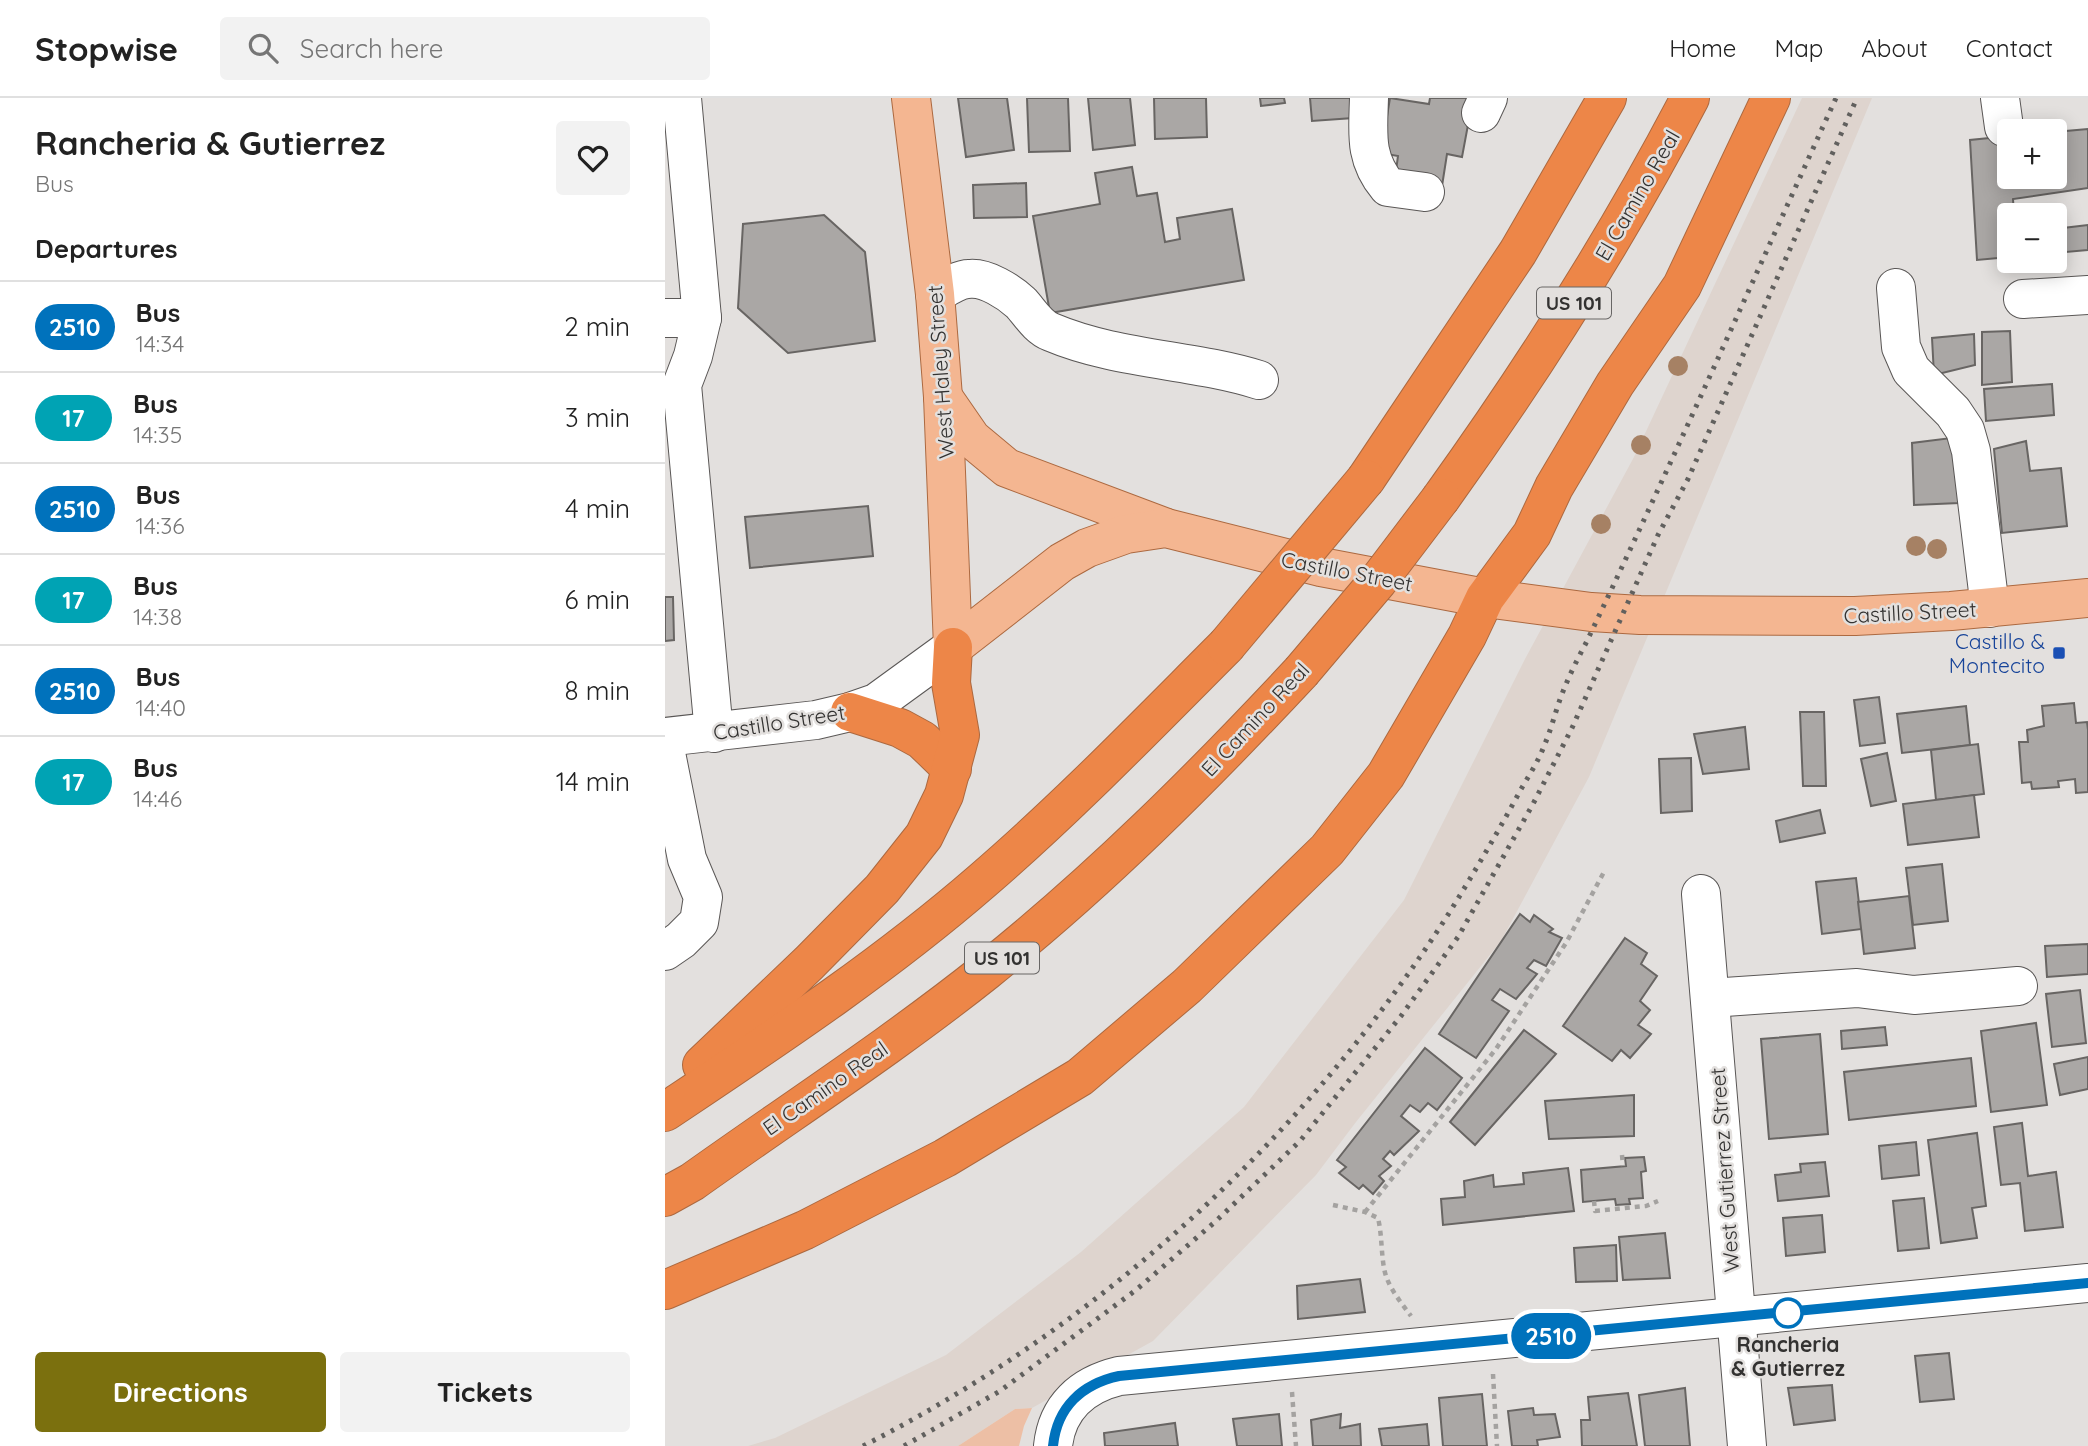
<!DOCTYPE html>
<html lang="en">
<head>
<meta charset="utf-8">
<style>
	:root { --surface:#fff; --page:#f2f2f2; --text:#222; --muted:#767676; --line:#e0e0e0; --accent:#7b700e }
	body { margin:0; font-family:Quicksand,sans-serif; background:var(--page); color:var(--text); height:100vh; display:flex; flex-direction:column; font-size:26px; white-space:nowrap }
	* { box-sizing:border-box; margin:0 }
	p { font-size:23px; color:var(--muted) }
	.icon { flex:none; width:38px; height:38px; fill:none; stroke:currentColor; stroke-width:2; stroke-linecap:round; stroke-linejoin:round }
	.map { position:relative; flex:1; overflow:hidden }
	.details { display:flex; flex-direction:column; background:var(--surface); width:665px }
	.details>* { flex:none }
	.badge { padding:0 14px; border-radius:23px; font-size:24px; line-height:46px }
	.buttons { position:absolute; left:1332px; top:21px; display:grid; gap:14px }
	.buttons a { display:grid; place-items:center; width:70px; height:70px; border-radius:7px; background:var(--surface); box-shadow:0 4px 18px #0003; font-size:35px }
	.map>.badge { position:absolute; translate:-50% -50%; box-shadow:0 0 0 4px #fff }
	h2 { padding:0 35px; font-size:26px; line-height:63px }
	.round { display:grid; place-items:center; flex:none; width:74px; height:74px; border-radius:7px; background:var(--page) }
	.headline { display:flex; align-items:center; justify-content:space-between; height:119px; padding:0 35px }
	h1 { font-size:33px; font-weight:800; line-height:52px }
	.button { display:flex; gap:14px; margin-top:auto; padding:14px 35px }
	.button a { flex:1; height:80px; border-radius:7px; background:var(--accent); color:#fff; font-size:28px; font-weight:800; line-height:80px; text-align:center }
	.button a+a { background:var(--page); color:var(--text) }
	ul { padding:0; list-style:none }
	li { display:flex; align-items:center; gap:21px; height:91px; padding:0 35px; border-top:2px solid var(--line) }
	li div { flex:1 }
	li b { display:block; font-size:26px }
	li em { font-style:normal }
	li .badge { min-width:77px; font-weight:700; text-align:center }
	header { display:flex; align-items:center; gap:42px; box-sizing:border-box; height:98px; padding:0 35px; background:var(--surface); border-bottom:2px solid var(--line) }
	header strong { font-size:33px }
	nav { display:flex; gap:38px; margin-inline-start:auto; font-size:24px }
	.search { width:490px; height:63px; background:var(--page); display:flex; align-items:center; gap:18px; box-sizing:border-box; padding:0 24px; border-radius:7px; color:var(--muted); font-size:26px }
	main { display:flex; flex:1; min-height:0 }
	.map>svg:first-child { display:block }
	.built { fill:#ded4ce }
	.green { fill:#edbfa5 }
	.building { fill:#aaa7a5; stroke:#686563; stroke-width:2 }
	.lines { fill:none; stroke-linecap:round; stroke-linejoin:round }
	.minor-casing { stroke:#5a5756; stroke-width:40 }
	.major-casing { stroke:#ac6940; stroke-width:40 }
	.highway-casing { stroke:#ac6940; stroke-width:40 }
	.path { stroke:#a4a2a0; stroke-width:4.5; stroke-dasharray:5 5; stroke-linecap:butt }
	.minor { stroke:#fff; stroke-width:38 }
	.major { stroke:#f4b691; stroke-width:38 }
	.highway { stroke:#ed8648; stroke-width:38 }
	.rail { stroke:#61605e; stroke-width:5; stroke-dasharray:3.5 7; stroke-linecap:butt }
	.highway-bridge-casing { stroke:#ac6940; stroke-width:40; stroke-linecap:butt }
	.highway-bridge { stroke:#ed8648; stroke-width:38 }
	.tree { fill:#a68164 }
	.line-casing { stroke:#fff; stroke-width:16 }
	.line { stroke:#0072bc; stroke-width:10 }
	.transit-dot { fill:#1a4fb4; stroke:#e3e0de; stroke-width:2.5 }
	.stop-dot { fill:#fff; stroke:#0072bc; stroke-width:3.5 }
	.labels { text-anchor:middle; dominant-baseline:central; stroke-width:5; stroke-linejoin:round; paint-order:stroke }
	.shield { fill:#e3e0de; stroke:#686665; stroke-width:2 }
	.shield-label { font-size:19px; font-weight:bold; fill:#333231 }
	.street-label { font-size:21px; fill:#333231; stroke:#e3e0de }
	.transit-label { font-size:21px; fill:#164399; stroke:#e3e0de; text-anchor:end }
	.stop-label { font-size:21px; font-weight:bold; fill:#333231; stroke:#e3e0de }
</style>
</head>
<body>
<header>
<strong>Stopwise</strong>
<div class="search"><svg class="icon" aria-label="search" viewBox="0 0 24 24"><circle cx="10" cy="10" r="6"/><path d="M15 15l6 6"/></svg>Search here</div>
<nav><a>Home</a><a>Map</a><a>About</a><a>Contact</a></nav>
</header>
<main>
<section class="details">
<div class="headline"><div><h1>Rancheria &amp; Gutierrez</h1><p>Bus</p></div><a class="round"><svg class="icon" aria-label="heart" viewBox="0 0 24 24"><path d="M12 20l-8-8c-3-5 5-10 8-4 3-6 11-1 8 4z"/></svg></a></div>
<h2>Departures</h2>
<ul>
<li><span class="badge" style="background:#0072bc;color:#fff">2510</span><div><b>Bus</b><p>14:34</p></div><em>2 min</em></li>
<li><span class="badge" style="background:#00a3b4;color:#fff">17</span><div><b>Bus</b><p>14:35</p></div><em>3 min</em></li>
<li><span class="badge" style="background:#0072bc;color:#fff">2510</span><div><b>Bus</b><p>14:36</p></div><em>4 min</em></li>
<li><span class="badge" style="background:#00a3b4;color:#fff">17</span><div><b>Bus</b><p>14:38</p></div><em>6 min</em></li>
<li><span class="badge" style="background:#0072bc;color:#fff">2510</span><div><b>Bus</b><p>14:40</p></div><em>8 min</em></li>
<li><span class="badge" style="background:#00a3b4;color:#fff">17</span><div><b>Bus</b><p>14:46</p></div><em>14 min</em></li>
</ul>
<div class="button"><a>Directions</a><a>Tickets</a></div>
</section>
<div class="map">
<svg width="1423" height="1348" viewBox="0 0 1423 1348">
	<rect width="100%" height="100%" fill="#e3e0de"/>
	<path class="built" d="M 1137,0 L 1207,0 L 924,679 L 836,843 L 691,1024 L 651,1077 L 488,1243 L 367,1310 L 350,1311 L 293,1348 L 83,1348 L 110,1340 L 281,1257 L 416,1154 L 579,1009 L 739,802 L 860,561 L 969,359 Z"/>
	<path class="green" d="M 367,1310 L 359,1328 L 354,1348 L 293,1348 L 350,1311 Z"/>
	<g class="building">
		<path d="M 293,0 L 342,0 L 349,52 L 301,59 Z"/>
		<path d="M 362,0 L 403,0 L 405,53 L 364,54 Z"/>
		<path d="M 423,0 L 465,0 L 470,47 L 428,52 Z"/>
		<path d="M 489,0 L 541,0 L 542,39 L 490,41 Z"/>
		<path d="M 595,0 L 619,0 L 620,5 L 596,8 Z"/>
		<path d="M 645,0 L 686,0 L 688,20 L 647,23 Z"/>
		<path d="M 725,0 L 764,6 L 765,0 L 808,0 L 797,59 L 782,56 L 777,88 L 730,80 L 733,58 L 716,55 Z"/>
		<path d="M 1423,31 L 1423,90 L 1348,101 L 1349,117 L 1344,117 L 1344,159 L 1312,162 L 1305,42 L 1344,38 L 1344,79 L 1390,79 L 1390,34 Z"/>
		<path d="M 467,69 L 472,98 L 492,95 L 500,144 L 515,141 L 512,120 L 567,111 L 579,182 L 385,215 L 368,118 L 435,106 L 430,75 Z"/>
		<path d="M 361,85 L 362,119 L 309,120 L 308,87 Z"/>
		<path d="M 159,117 L 200,154 L 210,243 L 123,255 L 73,210 L 78,126 Z"/>
		<path d="M 1423,127 L 1423,152 L 1390,155 L 1390,131 Z"/>
		<path d="M 1345,233 L 1347,284 L 1317,287 L 1317,234 Z"/>
		<path d="M 1309,236 L 1310,267 L 1269,277 L 1267,240 Z"/>
		<path d="M 1387,286 L 1389,317 L 1321,323 L 1319,291 Z"/>
		<path d="M 1286,340 L 1294,405 L 1249,407 L 1247,345 Z"/>
		<path d="M 1361,343 L 1365,373 L 1396,370 L 1402,428 L 1337,435 L 1329,351 Z"/>
		<path d="M 203,408 L 208,458 L 85,470 L 80,419 Z"/>
		<path d="M 0,499 L 8,499 L 9,542 L 0,543 Z"/>
		<path d="M 1214,599 L 1220,645 L 1195,648 L 1189,602 Z"/>
		<path d="M 1409,605 L 1411,625 L 1422,624 L 1423,632 L 1423,694 L 1411,695 L 1410,681 L 1393,683 L 1394,689 L 1367,691 L 1366,684 L 1357,685 L 1354,644 L 1363,644 L 1362,632 L 1379,628 L 1377,608 Z"/>
		<path d="M 1301,608 L 1305,647 L 1237,655 L 1232,616 Z"/>
		<path d="M 1135,614 L 1159,614 L 1161,688 L 1138,688 Z"/>
		<path d="M 1080,629 L 1084,671 L 1038,676 L 1029,636 Z"/>
		<path d="M 1313,646 L 1319,696 L 1271,702 L 1266,652 Z"/>
		<path d="M 1222,655 L 1231,703 L 1206,708 L 1196,661 Z"/>
		<path d="M 1026,660 L 1027,713 L 996,715 L 994,661 Z"/>
		<path d="M 1309,697 L 1314,739 L 1243,747 L 1238,706 Z"/>
		<path d="M 1155,712 L 1160,735 L 1115,744 L 1111,723 Z"/>
		<path d="M 1277,766 L 1283,823 L 1248,827 L 1241,770 Z"/>
		<path d="M 1191,780 L 1197,831 L 1157,836 L 1151,784 Z"/>
		<path d="M 1244,798 L 1250,850 L 1199,856 L 1193,804 Z"/>
		<path d="M 855,816 L 865,824 L 869,817 L 888,831 L 884,834 L 897,840 L 881,868 L 869,862 L 862,870 L 872,876 L 851,901 L 835,891 L 827,902 L 844,913 L 811,960 L 774,936 Z"/>
		<path d="M 960,840 L 982,855 L 976,866 L 992,878 L 975,903 L 985,912 L 973,927 L 986,936 L 965,960 L 956,952 L 947,963 L 898,928 Z"/>
		<path d="M 1423,846 L 1423,876 L 1382,879 L 1380,848 Z"/>
		<path d="M 1415,892 L 1421,945 L 1387,949 L 1381,896 Z"/>
		<path d="M 1371,925 L 1382,1007 L 1326,1014 L 1316,933 Z"/>
		<path d="M 1220,929 L 1222,947 L 1177,951 L 1176,933 Z"/>
		<path d="M 859,932 L 891,956 L 810,1047 L 785,1024 Z"/>
		<path d="M 1155,936 L 1163,1036 L 1104,1041 L 1096,941 Z"/>
		<path d="M 760,950 L 797,980 L 772,1012 L 763,1005 L 755,1014 L 745,1007 L 736,1018 L 754,1033 L 729,1057 L 725,1053 L 718,1061 L 726,1068 L 714,1078 L 719,1083 L 708,1096 L 698,1087 L 694,1091 L 674,1075 L 681,1069 L 672,1062 Z"/>
		<path d="M 1423,959 L 1423,991 L 1395,997 L 1389,966 Z"/>
		<path d="M 1306,960 L 1311,1008 L 1184,1022 L 1179,974 Z"/>
		<path d="M 969,997 L 969,1038 L 884,1041 L 880,1003 Z"/>
		<path d="M 1357,1025 L 1363,1078 L 1391,1074 L 1398,1129 L 1360,1133 L 1355,1085 L 1336,1087 L 1329,1029 Z"/>
		<path d="M 1312,1035 L 1321,1108 L 1307,1110 L 1312,1140 L 1276,1145 L 1263,1042 Z"/>
		<path d="M 1251,1044 L 1254,1077 L 1217,1081 L 1214,1048 Z"/>
		<path d="M 979,1059 L 981,1073 L 976,1074 L 978,1100 L 964,1101 L 965,1106 L 951,1107 L 950,1101 L 918,1104 L 916,1072 L 961,1068 L 960,1060 Z"/>
		<path d="M 1160,1064 L 1164,1098 L 1113,1103 L 1110,1077 L 1136,1074 L 1135,1066 Z"/>
		<path d="M 903,1070 L 909,1113 L 778,1127 L 776,1101 L 800,1099 L 799,1083 L 828,1077 L 829,1089 L 859,1086 L 858,1075 Z"/>
		<path d="M 1259,1100 L 1264,1150 L 1233,1153 L 1228,1103 Z"/>
		<path d="M 1157,1117 L 1160,1154 L 1121,1158 L 1118,1120 Z"/>
		<path d="M 1000,1135 L 1005,1180 L 958,1182 L 954,1139 Z"/>
		<path d="M 951,1147 L 952,1183 L 911,1184 L 909,1150 Z"/>
		<path d="M 695,1181 L 700,1214 L 633,1221 L 632,1188 Z"/>
		<path d="M 1284,1255 L 1289,1301 L 1255,1304 L 1250,1258 Z"/>
		<path d="M 1167,1287 L 1170,1322 L 1129,1327 L 1123,1290 Z"/>
		<path d="M 1020,1290 L 1025,1348 L 980,1348 L 974,1297 Z"/>
		<path d="M 963,1295 L 972,1348 L 917,1348 L 916,1322 L 925,1322 L 923,1299 Z"/>
		<path d="M 817,1296 L 822,1348 L 778,1348 L 774,1300 Z"/>
		<path d="M 868,1310 L 869,1317 L 890,1316 L 895,1339 L 872,1342 L 873,1348 L 847,1348 L 843,1313 Z"/>
		<path d="M 614,1316 L 617,1348 L 572,1348 L 568,1321 Z"/>
		<path d="M 676,1316 L 675,1330 L 695,1326 L 696,1348 L 648,1348 L 646,1322 Z"/>
		<path d="M 510,1325 L 513,1348 L 440,1348 L 439,1335 Z"/>
		<path d="M 762,1326 L 764,1348 L 717,1348 L 714,1331 Z"/>
	</g>
	<g class="lines">
		<g class="minor-casing">
			<g id="minor">
				<path d="M 17,0 L 37,220 L 28,258 L 17,287 L 49,635"/>
				<path d="M 704,0 C 703,36 699,60 723,89 L 760,94"/>
				<path d="M 1335,0 L 1339,29"/>
				<path d="M 816,15 L 823,0"/>
				<path d="M 1231,190 L 1236,249 L 1246,272 L 1288,314 L 1300,332 L 1306,353 L 1325,510"/>
				<path d="M 270,196 C 279,191 293,181 304,181 C 321,179 344,194 356,205 C 365,215 373,229 386,234 C 452,262 527,261 594,282"/>
				<path d="M 1358,201 L 1423,197"/>
				<path d="M 0,220 L 37,220"/>
				<path d="M 0,639 L 151,622 L 185,614 L 211,605 L 288,549"/>
				<path d="M 0,650 L 22,761 L 38,799 L 34,824 L 16,842 L 0,853"/>
				<path d="M 1036,796 L 1082,1348"/>
				<path d="M 1045,900 L 1192,890 L 1249,897 L 1353,888"/>
				<path d="M 388,1348 C 392,1309 417,1287 454,1278 L 1423,1185"/>
			</g>
		</g>
		<g class="major-casing">
			<g id="major">
				<path d="M 246,0 L 270,196 L 278,299 L 288,549"/>
				<path d="M 278,299 L 307,341 L 342,370 L 499,429"/>
				<path d="M 288,549 L 397,464 L 422,450 L 461,436 L 501,430 L 656,469 L 820,500 L 926,514 L 975,517 L 1190,518 L 1286,513 L 1423,500"/>
			</g>
		</g>
		<g class="highway-casing">
			<g id="highway">
				<path d="M 701,381 L 853,154 L 942,0"/>
				<path d="M 776,400 C 868,272 952,140 1025,0"/>
				<path d="M 185,614 L 235,630 L 257,642 L 287,671"/>
				<path d="M 37,967 L 144,865 L 217,791 L 259,738 L 279,697 L 295,637 L 286,585 L 288,549"/>
				<path d="M 0,1014 C 109,941 218,869 317,783 C 403,709 481,628 561,548"/>
				<path d="M 0,1099 L 27,1084 C 125,1014 227,948 321,873 C 434,783 537,680 636,574"/>
				<path d="M 0,1192 L 140,1132 L 280,1060 L 415,979 L 522,888 L 662,752 L 721,677 L 802,538 L 820,500 L 867,436 L 889,389 L 950,286 L 1017,188 L 1106,0"/>
			</g>
		</g>
		<g class="path">
			<path d="M 957,1057 L 958,1068"/>
			<path d="M 929,1103 L 930,1113 L 981,1108 L 993,1103"/>
			<path d="M 668,1107 L 700,1114 L 713,1120 C 717,1137 716,1153 719,1170 C 722,1188 735,1203 746,1218"/>
			<path d="M 700,1114 L 831,951 L 901,845 L 940,772"/>
			<path d="M 828,1276 L 832,1348"/>
			<path d="M 627,1294 L 631,1348"/>
		</g>
		<use href="#minor" class="minor"/>
		<use href="#major" class="major"/>
		<use href="#highway" class="highway"/>
		<g class="rail">
			<path d="M 198,1348 C 437,1226 642,1039 786,812 C 810,773 833,734 855,693 C 863,679 873,664 879,648 C 887,630 891,610 899,591 C 905,576 913,560 921,545 C 1007,365 1088,182 1171,0"/>
			<path d="M 239,1348 L 335,1293 L 471,1192 L 551,1123 L 635,1043 L 736,918 L 793,839 L 868,706 L 907,630 L 993,437 L 1023,381 L 1192,0"/>
		</g>
		<g class="highway-bridge-casing">
			<g id="highway-bridge">
				<path d="M 561,548 L 701,381"/>
				<path d="M 636,574 L 713,483 L 776,400"/>
			</g>
		</g>
		<use href="#highway-bridge" class="highway-bridge"/>
	</g>
	<g class="tree">
		<circle cx="1013" cy="268" r="10"/>
		<circle cx="976" cy="347" r="10"/>
		<circle cx="936" cy="426" r="10"/>
		<circle cx="1251" cy="448" r="10"/>
		<circle cx="1272" cy="451" r="10"/>
	</g>
	<g class="lines">
		<g class="line-casing">
			<path id="line" d="M 388,1348 C 392,1309 417,1286 454,1278 L 1423,1185"/>
		</g>
		<use href="#line" class="line"/>
	</g>
	<rect class="transit-dot" x="1387" y="548" width="14" height="14" rx="3.5"/>
	<circle class="stop-dot" cx="1123" cy="1215" r="14"/>
	<g class="labels">
		<g class="shield">
			<rect x="872" y="189.5" width="74" height="31" rx="5"/>
			<rect x="300" y="844.5" width="74" height="31" rx="5"/>
		</g>
		<g class="shield-label">
			<text x="909" y="205">US 101</text>
			<text x="337" y="860">US 101</text>
		</g>
		<g class="street-label">
			<text transform="translate(972 97) rotate(-60)">El Camino Real</text>
			<text transform="translate(275 274) rotate(-94)">West Haley Street</text>
			<text transform="translate(682 473) rotate(11)">Castillo Street</text>
			<text transform="translate(1245 514) rotate(-3)">Castillo Street</text>
			<text transform="translate(590 621) rotate(-47)">El Camino Real</text>
			<text transform="translate(114 624) rotate(-9)">Castillo Street</text>
			<text transform="translate(160 990) rotate(-35)">El Camino Real</text>
			<text transform="translate(1059 1072) rotate(-94)">West Gutierrez Street</text>
		</g>
		<g class="transit-label">
			<text x="1380" y="543">Castillo &amp;<tspan x="1380" dy="24">Montecito</tspan></text>
		</g>
		<g class="stop-label">
			<text x="1123" y="1246">Rancheria<tspan x="1123" dy="24">&amp; Gutierrez</tspan></text>
		</g>
	</g>
</svg>
<div class="buttons">
<a>+</a>
<a>−</a>
</div>
<b class="badge" style="left:886px;top:1238px;background:#0072bc;color:#fff">2510</b>
</div>
</main>
</body>
</html>
